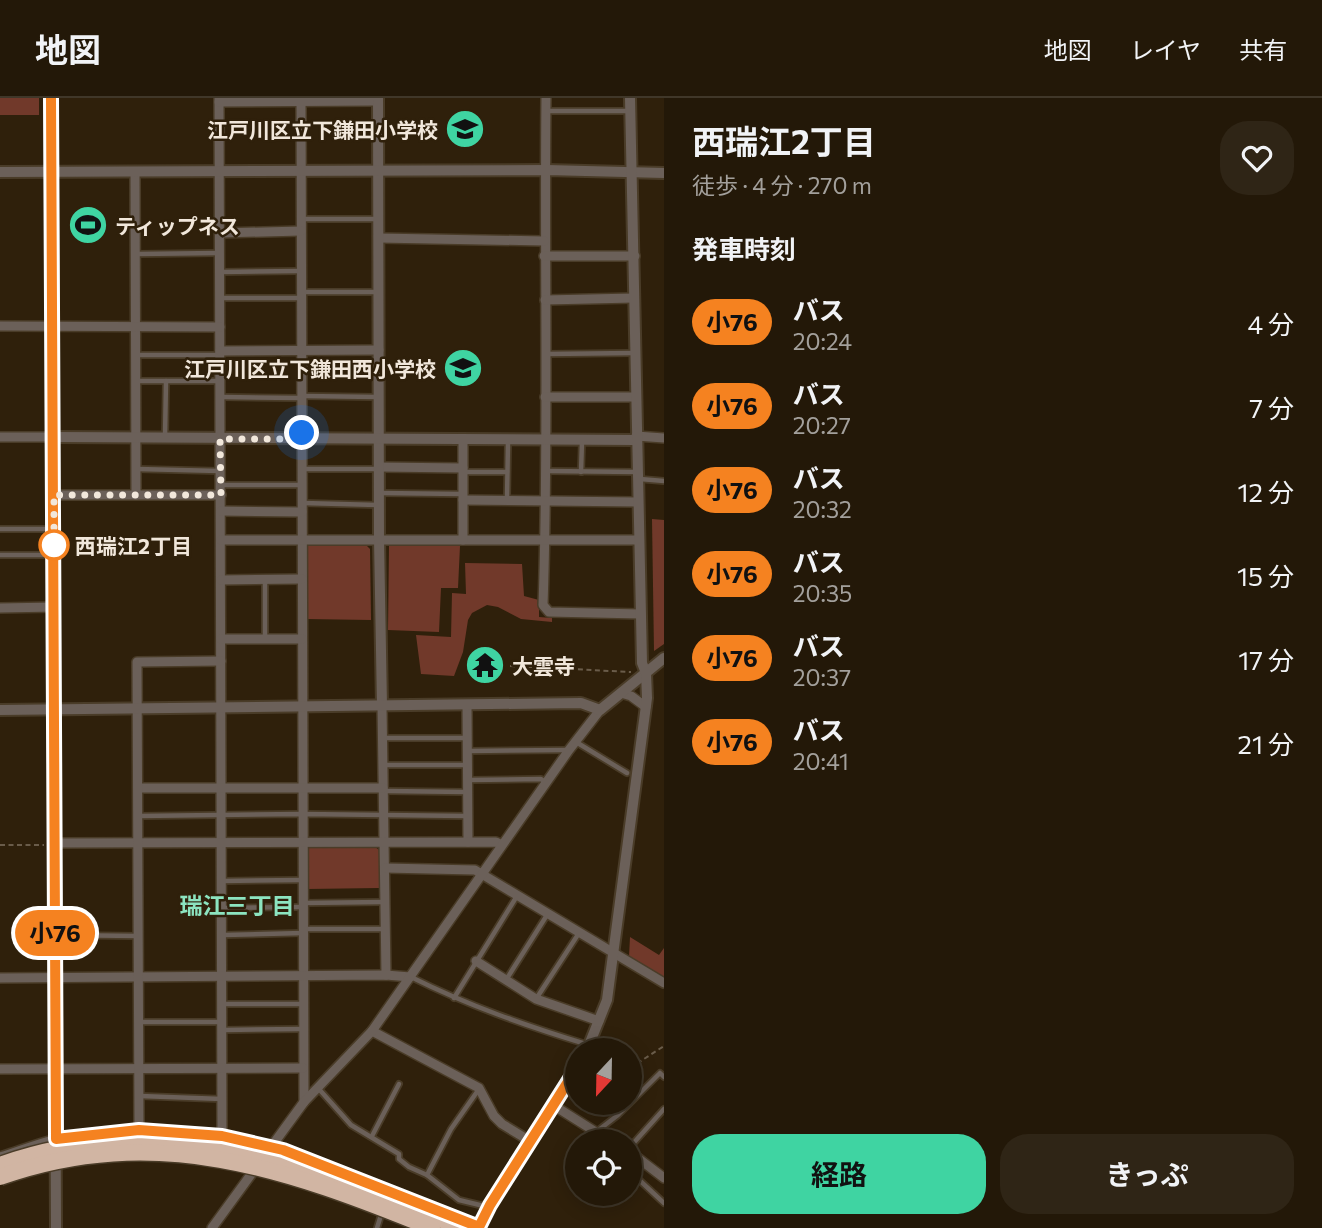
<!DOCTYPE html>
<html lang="ja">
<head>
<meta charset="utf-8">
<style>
	:root { --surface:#231808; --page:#2f2516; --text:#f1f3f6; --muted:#a3a09c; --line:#403729; --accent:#3fd4a2 }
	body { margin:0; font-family:Commissioner,"Noto Sans JP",sans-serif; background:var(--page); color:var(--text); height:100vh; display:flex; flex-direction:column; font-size:26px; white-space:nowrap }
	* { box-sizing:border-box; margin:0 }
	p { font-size:23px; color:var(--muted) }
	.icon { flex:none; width:38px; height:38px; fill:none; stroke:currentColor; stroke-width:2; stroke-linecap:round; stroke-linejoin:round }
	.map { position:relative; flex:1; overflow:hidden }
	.details { display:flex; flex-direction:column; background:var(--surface); width:658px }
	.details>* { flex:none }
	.badge { padding:0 14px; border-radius:23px; font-size:24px; line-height:46px }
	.needle { width:46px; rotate:202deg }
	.fabs { position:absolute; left:565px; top:940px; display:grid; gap:14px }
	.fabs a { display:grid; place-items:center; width:77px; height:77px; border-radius:50%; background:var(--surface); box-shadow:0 4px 18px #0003,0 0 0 2px var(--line); font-size:35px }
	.you { position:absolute; width:35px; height:35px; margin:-18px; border:5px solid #fff; border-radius:50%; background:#1a73e8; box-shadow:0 0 0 10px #1a73e833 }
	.map>.badge { position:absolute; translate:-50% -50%; box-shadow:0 0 0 4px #fff }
	h2 { padding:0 28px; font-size:26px; line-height:63px }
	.round { display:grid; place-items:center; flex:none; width:74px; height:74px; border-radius:28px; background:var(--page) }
	.head { display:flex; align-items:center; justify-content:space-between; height:119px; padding:0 28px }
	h1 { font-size:33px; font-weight:700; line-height:52px }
	.primary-button { display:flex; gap:14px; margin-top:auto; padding:14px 28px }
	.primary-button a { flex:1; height:80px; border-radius:28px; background:var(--accent); color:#111; font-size:28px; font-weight:700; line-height:80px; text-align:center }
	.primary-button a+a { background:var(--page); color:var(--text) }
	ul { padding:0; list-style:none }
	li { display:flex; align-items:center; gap:21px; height:84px; padding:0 28px }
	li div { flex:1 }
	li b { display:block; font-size:26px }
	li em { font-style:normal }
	li .badge { min-width:77px; font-weight:700; text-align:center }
	header { display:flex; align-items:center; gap:42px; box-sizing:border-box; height:98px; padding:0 35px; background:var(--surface); border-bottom:2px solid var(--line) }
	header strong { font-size:33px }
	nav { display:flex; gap:38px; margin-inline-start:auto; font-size:24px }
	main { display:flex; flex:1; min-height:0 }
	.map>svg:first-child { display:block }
	.green { fill:#71392a }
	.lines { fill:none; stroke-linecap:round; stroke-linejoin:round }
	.service-casing { stroke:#4a3c28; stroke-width:8 }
	.minor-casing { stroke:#4a3c28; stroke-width:12 }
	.tertiary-casing { stroke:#4a3c28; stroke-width:14 }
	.path { stroke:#6a5c4a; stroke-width:2; stroke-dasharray:5 3.5; stroke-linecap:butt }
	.service { stroke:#6b6059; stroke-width:4.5 }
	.minor { stroke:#6b6059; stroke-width:9 }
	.tertiary { stroke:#6b6059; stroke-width:10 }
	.motorway-bridge-casing { stroke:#4a3c28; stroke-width:19; stroke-linecap:butt }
	.motorway-bridge { stroke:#d1b5a3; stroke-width:16 }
	.line-casing { stroke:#fff; stroke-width:16 }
	.line { stroke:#f58220; stroke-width:10 }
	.walk { stroke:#f1e7db; stroke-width:7; stroke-dasharray:0 12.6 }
	.stop-dot { fill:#fff; stroke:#f58220; stroke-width:3.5 }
	.labels { text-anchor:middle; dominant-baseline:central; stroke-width:5; stroke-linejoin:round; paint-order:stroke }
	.poi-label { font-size:21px; font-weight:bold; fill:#f1e7db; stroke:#2f200b; text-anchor:end }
	.stop-label { font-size:21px; font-weight:bold; fill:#f1e7db; stroke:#2f200b; text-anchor:start }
	.neighbourhood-label { font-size:23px; font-weight:bold; fill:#8ce4c0; stroke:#2f200b }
</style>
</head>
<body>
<header>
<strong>地図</strong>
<nav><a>地図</a><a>レイヤ</a><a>共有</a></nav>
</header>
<main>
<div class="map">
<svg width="664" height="1130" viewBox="0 0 664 1130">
	<rect width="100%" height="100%" fill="#2f200b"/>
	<g class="green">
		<rect x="0" y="0" width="39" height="17"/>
		<path d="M 652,421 L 664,422 L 664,546 L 654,553 Z"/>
		<path d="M 309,445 L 366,447 L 370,451 L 371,522 L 306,521 L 306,448 Z"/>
		<path d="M 389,448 L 460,448 L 458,490 L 441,490 L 439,534 L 388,532 Z"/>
		<path d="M 465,465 L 522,466 L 524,498 L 539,502 L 539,519 L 552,520 L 552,524 L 521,521 L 498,509 L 487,507 L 472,515 L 468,522 L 463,554 L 454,578 L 421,576 L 416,537 L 451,539 L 452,495 L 466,496 Z"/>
		<path d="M 311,748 L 374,748 L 379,752 L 379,790 L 307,791 L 307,752 Z"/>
		<path d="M 630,839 L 659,857 L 664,850 L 664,880 L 629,859 Z"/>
	</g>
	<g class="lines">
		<g class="service-casing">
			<g id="service">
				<path d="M 547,13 L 629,13"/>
				<path d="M 302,121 L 378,121"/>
				<path d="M 137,156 L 219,155"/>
				<path d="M 220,174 L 300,173"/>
				<path d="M 303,194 L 378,194"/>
				<path d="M 220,200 L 300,200"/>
				<path d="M 545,256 L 635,255"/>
				<path d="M 137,257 L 219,257"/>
				<path d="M 137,283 L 219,283"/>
				<path d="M 303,298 L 378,299"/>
				<path d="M 222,299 L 300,300"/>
				<path d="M 165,339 L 166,283"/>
				<path d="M 137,371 L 220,373"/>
				<path d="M 302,371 L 378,371"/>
				<path d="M 546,373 L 638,374"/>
				<path d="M 463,374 L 507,374"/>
				<path d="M 581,374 L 582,343"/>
				<path d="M 640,381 L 664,383"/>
				<path d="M 221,387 L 301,387"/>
				<path d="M 380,395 L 462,396"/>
				<path d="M 507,401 L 508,344"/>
				<path d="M 303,405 L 378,407"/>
				<path d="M 0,431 L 53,431"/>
				<path d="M 0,457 L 52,457"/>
				<path d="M 265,482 L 265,540"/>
				<path d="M 383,640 L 467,640"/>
				<path d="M 576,644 L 627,675"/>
				<path d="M 468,653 L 568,652"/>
				<path d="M 383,667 L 467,667"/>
				<path d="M 468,682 L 541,681 L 545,684"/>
				<path d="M 385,693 L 467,694"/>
				<path d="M 139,718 L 302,716 L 467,718"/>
				<path d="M 222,783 L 302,782"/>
				<path d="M 302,805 L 384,804"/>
				<path d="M 223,810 L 302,809"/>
				<path d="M 303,831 L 385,831"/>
				<path d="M 56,837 L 139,838"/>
				<path d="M 223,837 L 303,835"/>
				<path d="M 411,879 C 469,908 527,928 589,947"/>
				<path d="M 506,882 L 547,817"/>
				<path d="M 454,900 L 517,798"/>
				<path d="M 536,901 L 579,835"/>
				<path d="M 222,906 L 303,906"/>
				<path d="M 140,924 L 221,924"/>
				<path d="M 223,932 L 303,931"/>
				<path d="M 318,990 L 351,1027 L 399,1056 L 399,1061 L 409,1069 L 427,1077 L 459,1102 L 488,1109"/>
				<path d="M 140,998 L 222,1001"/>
				<path d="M 596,1034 L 618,1017 L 660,975 L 664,979"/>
				<path d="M 372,1038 L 399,986"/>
				<path d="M 630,1049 L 664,1011"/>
				<path d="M 427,1077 L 451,1031 L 479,991"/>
				<path d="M 635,1078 L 664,1105"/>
				<path d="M 377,1130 L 381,1117"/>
			</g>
		</g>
		<g class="minor-casing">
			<g id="minor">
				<path d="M 219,0 L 222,1038"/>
				<path d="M 301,0 L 304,1004"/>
				<path d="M 546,0 C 544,169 549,338 543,507 L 549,514 L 641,516"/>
				<path d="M 219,4 L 378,3"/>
				<path d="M 135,74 L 136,397"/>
				<path d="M 220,135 L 301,133"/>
				<path d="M 379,140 L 544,143"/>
				<path d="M 544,158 L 635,158"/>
				<path d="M 545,202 L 634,200"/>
				<path d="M 0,228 L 220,229"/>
				<path d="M 220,253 L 379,252"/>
				<path d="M 545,299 L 636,299"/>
				<path d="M 636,338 L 664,340"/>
				<path d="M 0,339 L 53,339"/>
				<path d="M 379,369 L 463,370"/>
				<path d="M 54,397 L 221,397"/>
				<path d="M 463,402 L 638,404"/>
				<path d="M 221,413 L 302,414"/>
				<path d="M 221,442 L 639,442"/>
				<path d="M 463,442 L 463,342"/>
				<path d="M 221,482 L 302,481"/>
				<path d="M 0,510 L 55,509"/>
				<path d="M 221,541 L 302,541"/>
				<path d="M 621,595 L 631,598 L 646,609"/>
				<path d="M 467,607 L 468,744"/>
				<path d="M 382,608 L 386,877"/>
				<path d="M 139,690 L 383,690"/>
				<path d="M 56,745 L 496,744 L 502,747"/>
				<path d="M 385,770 L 475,772 L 664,885"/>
				<path d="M 476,863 L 536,901 L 599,923"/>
				<path d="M 0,880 L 386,877 L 410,879"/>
				<path d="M 372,933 L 479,990 L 494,1018 L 502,1026 L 530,1043"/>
				<path d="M 0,971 L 303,970"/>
				<path d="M 553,1007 L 610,1043"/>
				<path d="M 139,1032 L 137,564 L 221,563"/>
				<path d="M 630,1054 L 664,1080"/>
				<path d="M 0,1059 C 19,1053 37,1046 56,1041 C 75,1037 95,1035 115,1034 C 224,1027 305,1058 404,1099"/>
				<path d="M 212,1130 L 304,1004 L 372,933 L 569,652 L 600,612"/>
			</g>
		</g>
		<g class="tertiary-casing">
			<g id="tertiary">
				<path d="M 51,0 L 56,1130"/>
				<path d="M 378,0 L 379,441 L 382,608"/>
				<path d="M 0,74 L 547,72 L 664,75"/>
				<path d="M 53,339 L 636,342"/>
				<path d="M 0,612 L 581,605 L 600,612 L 664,560"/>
				<path d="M 587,952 L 607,902 L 647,600 L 646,575 L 642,565 L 630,0"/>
				<path d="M 478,1130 L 490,1107 L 578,968"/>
			</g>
		</g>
		<g class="path">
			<path d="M 510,568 L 631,574"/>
			<path d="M 0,747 L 44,747"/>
			<path d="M 630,970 L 664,948"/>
		</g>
		<use href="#service" class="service"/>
		<use href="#minor" class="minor"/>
		<use href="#tertiary" class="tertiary"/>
		<g class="motorway-bridge-casing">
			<g id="motorway-bridge">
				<path d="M 0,1067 C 166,1008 309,1068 462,1130"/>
				<path d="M 0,1079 C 156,1024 287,1071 432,1130"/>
			</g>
		</g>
		<use href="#motorway-bridge" class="motorway-bridge"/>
	</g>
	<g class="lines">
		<g class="line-casing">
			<path id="line" d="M 51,0 L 56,1041 L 139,1032 L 222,1038 L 283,1052 L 479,1129 L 490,1107 L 578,968"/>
		</g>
		<use href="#line" class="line"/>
		<path class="walk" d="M 54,447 L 54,457 L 54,397 L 221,397 L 220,341 L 302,341 L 302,335"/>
	</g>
	<defs>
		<g id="school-disc" transform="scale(2.0125)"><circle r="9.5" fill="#3fd4a2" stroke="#2f200b"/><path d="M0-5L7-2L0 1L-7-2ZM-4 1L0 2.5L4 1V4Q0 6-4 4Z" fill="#111"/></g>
		<g id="stadium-disc" transform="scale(2.0125)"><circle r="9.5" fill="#3fd4a2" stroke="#2f200b"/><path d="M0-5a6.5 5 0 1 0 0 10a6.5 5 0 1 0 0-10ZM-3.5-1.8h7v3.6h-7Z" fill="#111"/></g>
		<g id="temple-disc" transform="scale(2.0125)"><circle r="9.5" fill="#3fd4a2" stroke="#2f200b"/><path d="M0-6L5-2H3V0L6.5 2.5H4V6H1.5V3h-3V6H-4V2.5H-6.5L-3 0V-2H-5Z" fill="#111"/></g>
	</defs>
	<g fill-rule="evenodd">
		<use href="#school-disc" x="465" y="31"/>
		<use href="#stadium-disc" x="88" y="127"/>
		<use href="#school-disc" x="463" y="270"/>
		<use href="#temple-disc" x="485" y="567"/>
	</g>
	<circle class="stop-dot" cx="54" cy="447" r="14"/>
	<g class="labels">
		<g class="poi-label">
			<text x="438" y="31">江戸川区立下鎌田小学校</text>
			<text x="115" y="127" text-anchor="start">ティップネス</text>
			<text x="436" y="270">江戸川区立下鎌田西小学校</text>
			<text x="512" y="567" text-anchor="start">大雲寺</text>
		</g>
		<g class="stop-label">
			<text x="75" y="447">西瑞江2丁目</text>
		</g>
		<g class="neighbourhood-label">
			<text x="237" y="807">瑞江三丁目</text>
		</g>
	</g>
</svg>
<div class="fabs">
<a><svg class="needle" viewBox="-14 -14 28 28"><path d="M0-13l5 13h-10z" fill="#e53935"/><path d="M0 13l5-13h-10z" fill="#a3a09c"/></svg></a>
<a><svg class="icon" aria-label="locate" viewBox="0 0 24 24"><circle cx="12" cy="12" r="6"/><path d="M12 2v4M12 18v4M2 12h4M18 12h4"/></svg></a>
</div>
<div class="you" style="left:302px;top:335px"></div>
<b class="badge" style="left:55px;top:835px;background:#f58220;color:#111">小76</b>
</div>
<section class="details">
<div class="head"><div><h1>西瑞江2丁目</h1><p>徒歩 · 4 分 · 270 m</p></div><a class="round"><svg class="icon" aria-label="heart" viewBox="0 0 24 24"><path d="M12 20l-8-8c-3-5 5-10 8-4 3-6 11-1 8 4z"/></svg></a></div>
<h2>発車時刻</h2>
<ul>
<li><span class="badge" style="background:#f58220;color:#111">小76</span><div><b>バス</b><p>20:24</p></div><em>4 分</em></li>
<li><span class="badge" style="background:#f58220;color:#111">小76</span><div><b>バス</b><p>20:27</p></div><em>7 分</em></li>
<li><span class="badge" style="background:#f58220;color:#111">小76</span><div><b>バス</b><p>20:32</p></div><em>12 分</em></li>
<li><span class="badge" style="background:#f58220;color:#111">小76</span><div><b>バス</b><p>20:35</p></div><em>15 分</em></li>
<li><span class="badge" style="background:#f58220;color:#111">小76</span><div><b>バス</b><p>20:37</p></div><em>17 分</em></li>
<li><span class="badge" style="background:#f58220;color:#111">小76</span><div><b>バス</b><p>20:41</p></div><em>21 分</em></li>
</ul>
<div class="primary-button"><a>経路</a><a>きっぷ</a></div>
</section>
</main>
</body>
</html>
